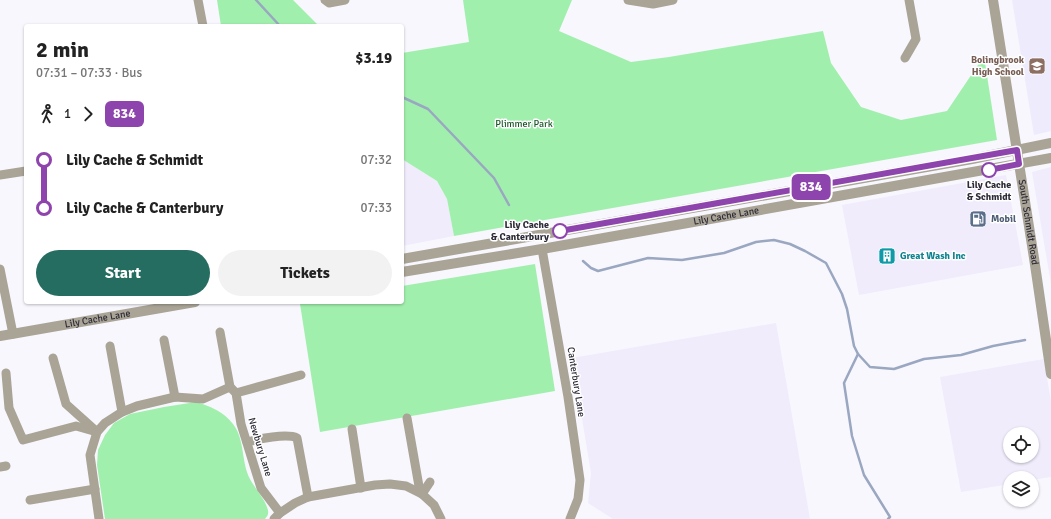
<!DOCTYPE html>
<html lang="en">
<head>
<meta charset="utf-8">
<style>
	:root { --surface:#fff; --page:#f2f2f2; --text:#222; --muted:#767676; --accent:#256c61 }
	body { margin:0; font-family:Signika,sans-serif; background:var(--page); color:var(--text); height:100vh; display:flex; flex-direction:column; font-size:15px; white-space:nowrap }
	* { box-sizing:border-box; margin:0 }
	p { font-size:13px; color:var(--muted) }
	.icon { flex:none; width:22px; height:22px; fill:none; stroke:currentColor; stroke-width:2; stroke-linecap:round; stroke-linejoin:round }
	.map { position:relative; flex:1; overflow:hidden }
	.panel { position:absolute; left:24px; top:24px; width:380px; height:280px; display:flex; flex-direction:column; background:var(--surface); border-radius:4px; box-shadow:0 1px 3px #0004 }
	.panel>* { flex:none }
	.badge { padding:0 8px; border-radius:6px; font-size:14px; line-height:26px }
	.fabs { position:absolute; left:1003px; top:427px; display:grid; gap:8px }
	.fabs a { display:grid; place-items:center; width:36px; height:36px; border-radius:50%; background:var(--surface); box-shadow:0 1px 3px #0004; font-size:20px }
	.map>.badge { position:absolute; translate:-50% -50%; box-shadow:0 0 0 2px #fff }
	.legs { display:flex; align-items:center; gap:6px; height:44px; padding:0 12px; font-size:13px }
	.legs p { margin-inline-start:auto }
	.overview { display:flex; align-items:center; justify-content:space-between; height:68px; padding:0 12px }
	h1 { font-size:22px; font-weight:700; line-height:30px }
	.cta { display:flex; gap:8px; margin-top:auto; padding:8px 12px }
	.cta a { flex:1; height:46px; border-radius:24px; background:var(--accent); color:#fff; font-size:16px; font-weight:700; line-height:46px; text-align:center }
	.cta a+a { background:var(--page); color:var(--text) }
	ul { padding:0 12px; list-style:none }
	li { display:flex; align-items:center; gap:14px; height:48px; font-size:15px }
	li i { display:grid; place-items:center; width:6px; height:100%; margin:0 5px; background:currentColor }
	li i::after { content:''; width:10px; height:10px; margin:-5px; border:3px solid; border-radius:50%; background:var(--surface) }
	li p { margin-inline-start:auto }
	li:first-child i { background:linear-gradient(#0000 50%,currentColor 0) }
	li:last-child i { background:linear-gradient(currentColor 50%,#0000 0) }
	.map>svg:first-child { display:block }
	.built { fill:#f0ecfc; fill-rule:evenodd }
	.education { fill:#eeebfd }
	.green { fill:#a1efad }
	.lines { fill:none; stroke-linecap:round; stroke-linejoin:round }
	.stream { stroke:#9aa7c1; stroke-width:2.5 }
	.minor { stroke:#a9a496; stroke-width:9 }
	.tertiary { stroke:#a9a496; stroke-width:10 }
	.line-1-casing { stroke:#fff; stroke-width:9 }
	.line-1 { stroke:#8e44ad; stroke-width:6 }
	.stop-1-dot { fill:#fff; stroke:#8e44ad; stroke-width:2 }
	.labels { text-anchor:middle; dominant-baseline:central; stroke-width:3; stroke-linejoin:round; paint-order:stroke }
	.education-label { font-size:10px; font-weight:bold; fill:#785e54; stroke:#fff; text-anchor:end }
	.park-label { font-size:10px; fill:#1c552a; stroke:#fff }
	.stop-label { font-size:10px; font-weight:bold; fill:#2e2b38; stroke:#fff }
	.street-label { font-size:10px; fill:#2e2b38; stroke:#fff }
	.service-label { font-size:10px; font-weight:bold; fill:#4e5e75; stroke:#fff; text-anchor:start }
	.culture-label { font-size:10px; font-weight:bold; fill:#0d838f; stroke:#fff; text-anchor:start }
</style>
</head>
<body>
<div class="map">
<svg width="1051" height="519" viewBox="0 0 1051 519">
	<rect width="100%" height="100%" fill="#f8f7fe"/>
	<g class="built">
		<path d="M 402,159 L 437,181 L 447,199 L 454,236 L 402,246 Z"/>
		<path d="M 1051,167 L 1051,284 L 1032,172 Z"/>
		<path d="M 1006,175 L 1023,265 L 859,295 L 842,205 Z"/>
		<path d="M 776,323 L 810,519 L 613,519 L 588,503 L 591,473 L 572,358 Z"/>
		<path d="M 1044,359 L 1051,402 L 1051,477 L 1032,480 L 1032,478 L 1010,478 L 1010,484 L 961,492 L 940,377 ZM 1010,434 L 1032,434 L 1032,456 L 1010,456 Z"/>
	</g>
	<path class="education" d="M 1012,0 L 1051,0 L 1051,131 L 1034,135 Z"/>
	<g class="green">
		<path d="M 217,0 L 293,0 L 319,26 L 221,26 Z"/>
		<path d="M 463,0 L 572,0 L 559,31 L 631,62 L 669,57 L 823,31 L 831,63 L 861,107 L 901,120 L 947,111 L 984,56 L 997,140 L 454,236 L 447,199 L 437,181 L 402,159 L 402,53 L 469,42 Z"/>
		<path d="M 535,264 L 555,391 L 320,432 L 300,304 L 311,302 L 402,302 L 402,286 Z"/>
		<path d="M 196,402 C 210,406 224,412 233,424 C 245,439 241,462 250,479 C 254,487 270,505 268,514 C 268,516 266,517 265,519 L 105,519 L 97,465 L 98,450 L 105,435 L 114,423 L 130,414 L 164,407 Z"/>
	</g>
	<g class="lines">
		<g class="stream">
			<path d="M 256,0 L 280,26"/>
			<path d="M 402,97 L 428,109 L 494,178 L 509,205"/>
			<path d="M 583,261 L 591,268 L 598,271 L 648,258 L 682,260 L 724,253 L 756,242 L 774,240 L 790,244 L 805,251 L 826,263 L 842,294 L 847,309 L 854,346 L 858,354 L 870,367 L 894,369 L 924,359 L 961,355 L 993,346 L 1025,340"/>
			<path d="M 858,354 L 844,383 L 852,436 L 864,475 L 890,517 L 888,519"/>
		</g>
		<g class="minor">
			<path d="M 198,0 L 203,26"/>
			<path d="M 325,0 L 329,3 L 345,0"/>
			<path d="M 628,0 L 653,4 L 673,0"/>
			<path d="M 905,58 L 916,39 L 909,0"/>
			<path d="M 0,175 L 26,171"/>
			<path d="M 542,249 L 568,397 L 580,480 L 578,499 L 570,519"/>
			<path d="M 0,269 L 13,334"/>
			<path d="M 220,332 L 230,387"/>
			<path d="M 164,340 L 175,397"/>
			<path d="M 110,346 L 122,412"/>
			<path d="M 53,358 L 66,404 L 95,430"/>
			<path d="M 6,373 L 9,408 L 23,440 L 76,426 L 97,432"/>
			<path d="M 236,393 L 301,375"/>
			<path d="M 407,418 L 420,492"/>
			<path d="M 352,429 L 361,488"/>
			<path d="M 247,442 C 258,439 287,433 297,438 L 308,497"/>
			<path d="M 0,467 L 6,466"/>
			<path d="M 422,494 L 430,482"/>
			<path d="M 30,500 L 95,489"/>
			<path d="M 99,519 L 90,455 L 97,432 L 105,423 L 122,412 L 137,406 L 175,397 L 203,399 L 230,387 L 236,393 L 241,424 L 261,488 L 280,513"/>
			<path d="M 274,519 L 280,513 L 295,503 L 308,497 L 375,485 L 390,484 L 406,486 L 422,494 L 434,505 L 441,519"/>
		</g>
		<g class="tertiary">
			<path id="s1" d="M 993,0 L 1034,258 L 1051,374"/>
			<path d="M 402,259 L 972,159 L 1051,143"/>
			<path id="s2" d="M 402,272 L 542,249 L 1051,158"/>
			<path id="s3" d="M 0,336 L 195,302"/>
		</g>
	</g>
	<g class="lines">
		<g class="line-1-casing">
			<path id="line-1" d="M 560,231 L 1017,150 L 1019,164 L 989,170"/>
		</g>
		<use href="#line-1" class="line-1"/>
	</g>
	<defs>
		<g id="school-square" transform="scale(0.9)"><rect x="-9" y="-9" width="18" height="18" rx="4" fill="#8d6e63" stroke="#fff"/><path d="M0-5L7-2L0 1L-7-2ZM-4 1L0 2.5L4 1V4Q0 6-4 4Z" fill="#fff"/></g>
		<g id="fuel-square" transform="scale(0.9)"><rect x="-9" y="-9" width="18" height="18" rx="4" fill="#5c6f8a" stroke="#fff"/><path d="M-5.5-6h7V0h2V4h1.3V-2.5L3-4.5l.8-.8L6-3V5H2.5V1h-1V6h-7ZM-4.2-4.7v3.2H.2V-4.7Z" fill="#fff"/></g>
		<g id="building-square" transform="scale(0.9)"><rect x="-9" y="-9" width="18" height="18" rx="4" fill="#0f9aa8" stroke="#fff"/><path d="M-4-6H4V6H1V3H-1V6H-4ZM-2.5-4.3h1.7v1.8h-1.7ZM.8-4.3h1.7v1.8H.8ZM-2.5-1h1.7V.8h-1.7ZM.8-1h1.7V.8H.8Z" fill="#fff"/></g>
	</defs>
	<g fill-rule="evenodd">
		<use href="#school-square" x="1037" y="66"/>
		<use href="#fuel-square" x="978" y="219"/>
		<use href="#building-square" x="887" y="256"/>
	</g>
	<g class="stop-1-dot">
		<circle cx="989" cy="170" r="7"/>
		<circle cx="560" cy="231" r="7"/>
	</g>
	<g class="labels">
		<g class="education-label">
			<text x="1024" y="60">Bolingbrook<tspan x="1024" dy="12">High School</tspan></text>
		</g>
		<g class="park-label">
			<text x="524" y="124">Plimmer Park</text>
		</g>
		<g class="stop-label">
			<text x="989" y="185">Lily Cache<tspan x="989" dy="12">&amp; Schmidt</tspan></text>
			<text x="549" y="225" text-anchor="end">Lily Cache<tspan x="549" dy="12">&amp; Canterbury</tspan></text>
		</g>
		<g class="street-label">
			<text stroke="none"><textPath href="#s2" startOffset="329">Lily Cache Lane</textPath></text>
			<text stroke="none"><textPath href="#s1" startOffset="225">South Schmidt Road</textPath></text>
			<text stroke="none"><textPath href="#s3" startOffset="99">Lily Cache Lane</textPath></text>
			<text transform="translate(576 382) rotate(81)">Canterbury Lane</text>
			<text transform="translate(260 447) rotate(73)">Newbury Lane</text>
		</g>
		<g class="service-label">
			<text x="991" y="219">Mobil</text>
		</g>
		<g class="culture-label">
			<text x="900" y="256">Great Wash Inc</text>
		</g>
	</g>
</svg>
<div class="fabs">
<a><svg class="icon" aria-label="locate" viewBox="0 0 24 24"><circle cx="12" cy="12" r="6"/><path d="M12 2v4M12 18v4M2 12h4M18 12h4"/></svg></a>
<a><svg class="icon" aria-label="layers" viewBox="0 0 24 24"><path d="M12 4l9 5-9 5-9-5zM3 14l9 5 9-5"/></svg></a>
</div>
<b class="badge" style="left:811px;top:187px;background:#8e44ad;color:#fff">834</b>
<section class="panel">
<div class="overview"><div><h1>2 min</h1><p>07:31 – 07:33 · Bus</p></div><b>$3.19</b></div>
<div class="legs"><svg class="icon" aria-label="walk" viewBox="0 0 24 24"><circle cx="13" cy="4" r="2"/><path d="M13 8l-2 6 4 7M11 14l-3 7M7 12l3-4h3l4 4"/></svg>1<svg class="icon" aria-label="forward" viewBox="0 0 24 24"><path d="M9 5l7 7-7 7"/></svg><b class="badge" style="background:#8e44ad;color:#fff">834</b></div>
<ul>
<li><i style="color:#8e44ad"></i><b>Lily Cache &amp; Schmidt</b><p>07:32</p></li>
<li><i style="color:#8e44ad"></i><b>Lily Cache &amp; Canterbury</b><p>07:33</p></li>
</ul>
<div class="cta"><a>Start</a><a>Tickets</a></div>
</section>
</div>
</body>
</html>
